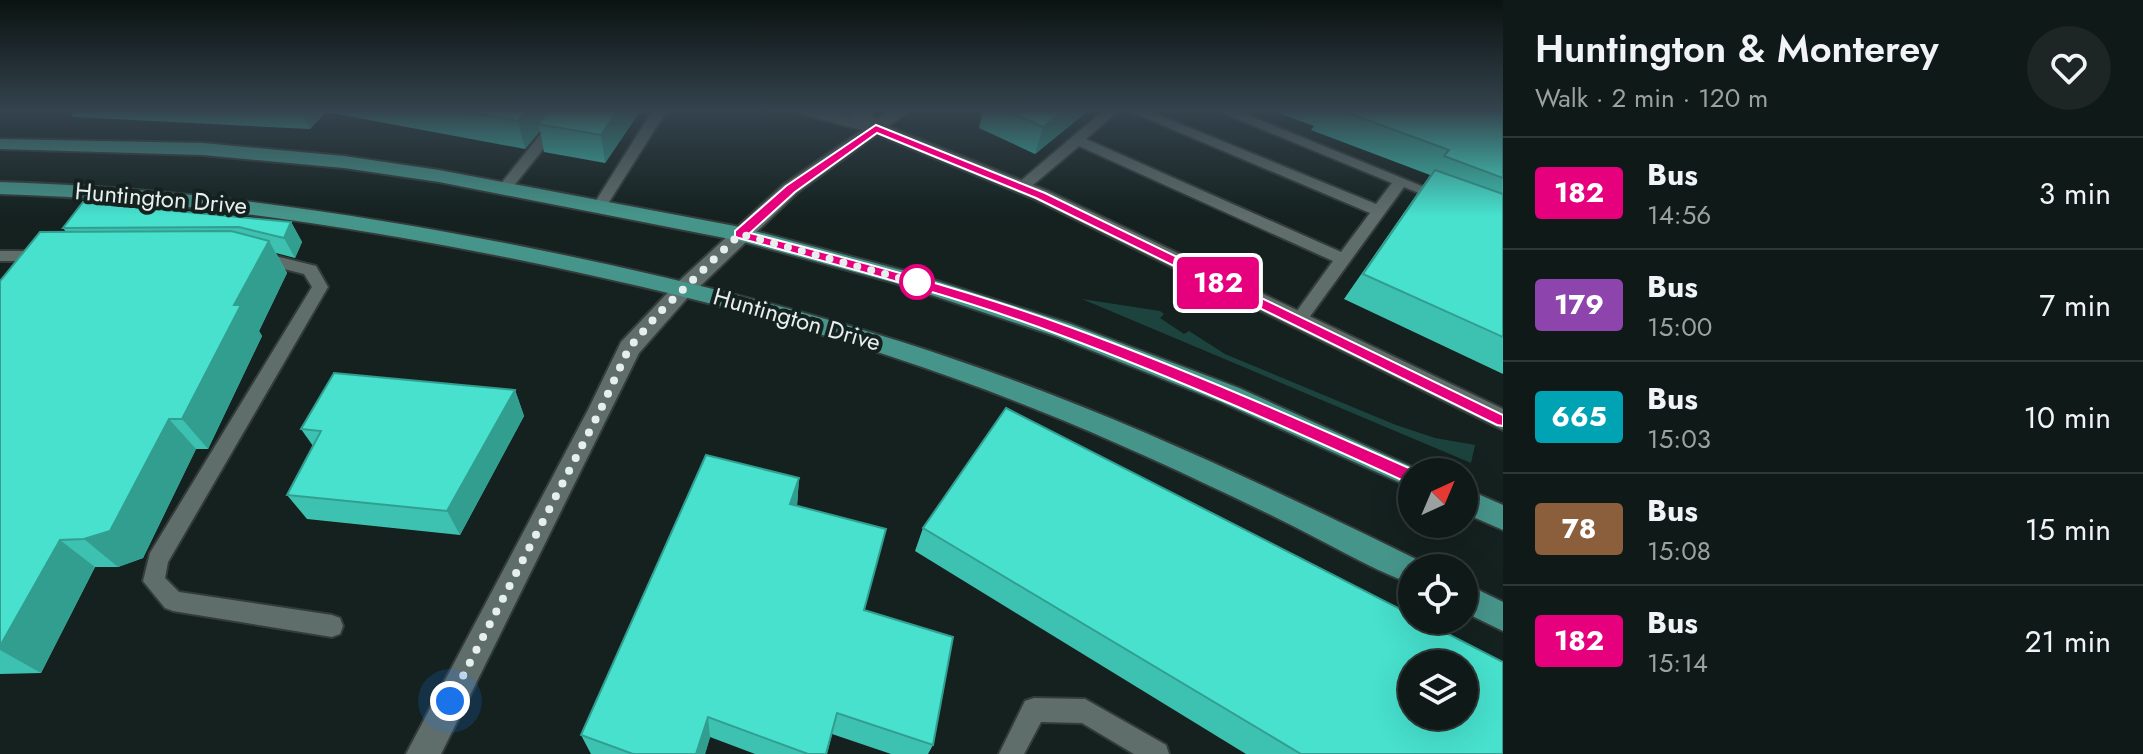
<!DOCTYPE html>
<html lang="en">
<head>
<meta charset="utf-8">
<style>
	:root { --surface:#0f1917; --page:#1d2624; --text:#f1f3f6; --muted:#9ba0a1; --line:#2f3836 }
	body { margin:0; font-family:Jost,sans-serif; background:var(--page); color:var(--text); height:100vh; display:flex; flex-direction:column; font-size:30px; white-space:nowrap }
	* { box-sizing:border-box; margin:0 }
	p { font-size:26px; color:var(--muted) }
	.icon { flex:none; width:44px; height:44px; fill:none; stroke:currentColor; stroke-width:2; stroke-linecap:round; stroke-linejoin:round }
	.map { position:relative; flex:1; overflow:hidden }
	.side { display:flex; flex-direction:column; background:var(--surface); width:640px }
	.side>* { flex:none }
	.badge { padding:0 16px; border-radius:6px; font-size:28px; line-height:52px }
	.needle { width:52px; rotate:44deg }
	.fabs { position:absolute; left:1398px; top:458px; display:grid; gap:16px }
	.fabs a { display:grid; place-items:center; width:80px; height:80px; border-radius:50%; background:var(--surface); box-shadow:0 8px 32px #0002,0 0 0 2px var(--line); font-size:40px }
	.you { position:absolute; width:40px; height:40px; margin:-20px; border:6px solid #fff; border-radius:50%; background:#1a73e8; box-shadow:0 0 0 12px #1a73e833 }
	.map>.badge { position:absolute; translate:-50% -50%; box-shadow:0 0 0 4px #fff }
	.round { display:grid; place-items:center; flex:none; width:84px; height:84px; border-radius:42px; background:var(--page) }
	.head { display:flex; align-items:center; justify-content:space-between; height:136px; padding:0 32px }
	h1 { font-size:38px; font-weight:600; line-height:60px }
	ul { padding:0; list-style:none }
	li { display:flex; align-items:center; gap:24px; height:112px; padding:0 32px; border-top:2px solid var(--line) }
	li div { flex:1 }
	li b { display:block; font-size:30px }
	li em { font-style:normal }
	li .badge { min-width:88px; font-weight:700; text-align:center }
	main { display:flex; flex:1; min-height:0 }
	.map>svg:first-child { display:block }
	.green { fill:#1d433e }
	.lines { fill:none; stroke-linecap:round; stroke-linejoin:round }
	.lane-casing { stroke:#343c3b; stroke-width:4 }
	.street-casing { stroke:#343c3b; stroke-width:4 }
	.secondary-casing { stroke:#343c3b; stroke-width:4 }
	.primary-casing { stroke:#343c3b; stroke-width:4 }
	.lane { fill:#5f6d6b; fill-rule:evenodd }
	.street { fill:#5f6d6b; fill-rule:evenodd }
	.secondary { fill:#5f6d6b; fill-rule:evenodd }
	.primary { fill:#46958b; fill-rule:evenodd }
	.wall { fill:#3dc2b1 }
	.shaded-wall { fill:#329e90 }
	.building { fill:#47e1ce; stroke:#329e90; stroke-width:2; fill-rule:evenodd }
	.line { fill:#e6007e; stroke:#fff; stroke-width:2 }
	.walk { stroke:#e6efed; stroke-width:8; stroke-dasharray:0 14.4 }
	.stop-dot { fill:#fff; stroke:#e6007e; stroke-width:4 }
	.labels { text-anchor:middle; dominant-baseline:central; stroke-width:8; stroke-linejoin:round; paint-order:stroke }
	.street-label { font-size:24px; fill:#e6efed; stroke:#14211f }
</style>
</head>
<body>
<main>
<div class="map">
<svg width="1503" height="754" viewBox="0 0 1503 754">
	<rect width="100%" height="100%" fill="#14211f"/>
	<path class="green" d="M 1082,299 L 1160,311 L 1164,314 L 1160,318 L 1184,334 L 1189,331 L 1225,354 L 1396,425 L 1435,438 L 1475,445 L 1471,463 Z"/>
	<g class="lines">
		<g class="lane-casing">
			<g id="lane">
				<path d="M 560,110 L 574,110 L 509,192 L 499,192 L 499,186 Z"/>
				<path d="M 653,110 L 667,110 L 604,210 L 594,210 L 592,207 Z"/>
				<path d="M 1104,110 L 1119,110 L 1086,139 L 1341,252 L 1370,213 L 1127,110 L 1146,110 L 1376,204 L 1392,183 L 1216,110 L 1235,110 L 1451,198 L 1444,203 L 1404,187 L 1303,326 L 1297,328 L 1289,322 L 1333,261 L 1079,146 L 1027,190 L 1017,190 L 1017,184 Z"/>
				<path d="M 0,251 L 45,251 L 53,256 L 45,261 L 0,261 Z"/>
				<path d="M 259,252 L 316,266 L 328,287 L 168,562 L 165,578 L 179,592 L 332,615 L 340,618 L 343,626 L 340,634 L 332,637 L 173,611 L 165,608 L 143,581 L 150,553 L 312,287 L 304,274 L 253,261 L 251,257 Z"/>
				<path d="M 1034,698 L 1085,699 L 1166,745 L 1169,754 L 1134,754 L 1082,723 L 1041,722 L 1024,754 L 999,754 L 1025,701 Z"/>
			</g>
		</g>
		<g class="street-casing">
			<g id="street">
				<path d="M 847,110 L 866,110 L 882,124 L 1048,191 L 1503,409 L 1503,430 L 1034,199 L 870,132 Z"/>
				<path d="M 686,279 L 694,282 L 697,287 L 639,353 L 441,754 L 406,754 L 588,410 L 621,342 L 678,282 Z"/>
			</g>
		</g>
		<g class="secondary-casing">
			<path id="secondary" d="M 798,110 L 828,110 L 873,122 L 890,110 L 911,110 L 797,193 L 694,292 L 678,292 L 675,287 L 678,282 L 783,185 L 862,130 L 801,114 Z"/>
		</g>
		<g class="primary-casing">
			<g id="primary">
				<path d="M 0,139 L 203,143 L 344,156 L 439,170 L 740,227 L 909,272 L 1071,324 L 1239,388 L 1423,472 L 1412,472 L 1412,488 L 1221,402 L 1055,336 L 895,283 L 740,241 L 439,182 L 344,168 L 203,155 L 0,149 Z"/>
				<path d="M 0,182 C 172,187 341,211 510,244 C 671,276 831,315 985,370 C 1135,423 1279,492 1422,562 L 1425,568 L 1412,568 L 1412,584 C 1366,567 1323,540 1279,519 C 1199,480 1118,442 1035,409 C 867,341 692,295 515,259 C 344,225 174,199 0,194 Z"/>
				<path d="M 1464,488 L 1503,505 L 1503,530 L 1464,513 Z"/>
				<path d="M 1464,583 L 1503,602 L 1503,631 L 1464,612 Z"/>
			</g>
		</g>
		<use href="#lane" class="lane"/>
		<use href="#street" class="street"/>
		<use href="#secondary" class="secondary"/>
		<use href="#primary" class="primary"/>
	</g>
	<g class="wall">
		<path d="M 69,110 L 641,110 L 605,163 L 544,152 L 540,131 L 525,149 L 326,112 L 310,129 L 73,117 Z"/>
		<path d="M 983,110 L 1089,110 L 1035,154 L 979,128 Z"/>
		<path d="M 1270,110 L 1503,110 L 1503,374 L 1344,299 L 1430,175 L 1311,130 L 1314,126 Z"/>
		<path d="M 291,222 L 302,242 L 295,258 L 276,253 L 287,273 L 259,331 L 262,336 L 208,449 L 196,449 L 143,558 L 118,567 L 95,567 L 41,673 L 0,674 L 0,281 L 66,232 L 63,228 Z"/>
		<path d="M 515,390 L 524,416 L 460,535 L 307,519 L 287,495 L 313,446 L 301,429 Z"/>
		<path d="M 799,478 L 797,506 L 865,610 L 933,745 L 928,754 L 891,754 L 832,734 L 827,754 L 755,754 L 710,737 L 705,754 L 591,754 L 581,735 Z"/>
		<path d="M 923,528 L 1503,754 L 1246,754 L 915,551 Z"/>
	</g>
	<g class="shaded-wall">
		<path d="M 301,110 L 325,110 L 326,112 L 310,129 Z"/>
		<path d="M 527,110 L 556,110 L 538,124 L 540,131 L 525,149 L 518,121 Z"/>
		<path d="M 618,110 L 641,110 L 605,163 L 601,135 Z"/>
		<path d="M 1065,110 L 1089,110 L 1035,154 L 1043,127 Z"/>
		<path d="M 291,222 L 302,242 L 295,258 L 284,238 Z"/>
		<path d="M 269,241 L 287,273 L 259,331 L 262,336 L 208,449 L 182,419 L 234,305 Z"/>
		<path d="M 515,390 L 524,416 L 460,535 L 447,511 Z"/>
		<path d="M 169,419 L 196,449 L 143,558 L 118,567 L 84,539 Z"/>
		<path d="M 799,478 L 797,506 L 790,504 Z"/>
		<path d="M 60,540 L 95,567 L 41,673 L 0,650 L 0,646 Z"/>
		<path d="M 708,717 L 710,737 L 705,754 L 696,754 Z"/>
	</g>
	<g class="building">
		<path d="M 457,110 L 527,110 L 518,121 Z"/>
		<path d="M 550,110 L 618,110 L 601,135 L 538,124 Z"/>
		<path d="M 1005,110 L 1065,110 L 1043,127 Z"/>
		<path d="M 1340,110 L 1503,110 L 1503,178 L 1444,156 L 1449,150 Z"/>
		<path d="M 1435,170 L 1503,194 L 1503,337 L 1363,274 Z"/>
		<path d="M 83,202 L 291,222 L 284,238 L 239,227 L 63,228 Z"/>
		<path d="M 231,231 L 269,241 L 234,305 L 241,305 L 182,419 L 169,419 L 110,531 L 84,539 L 60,540 L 0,646 L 0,281 L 40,232 Z"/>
		<path d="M 334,373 L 515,390 L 447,511 L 287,495 L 321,431 L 301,429 Z"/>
		<path d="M 1006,408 L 1412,615 L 1412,620 L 1421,620 L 1503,662 L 1503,754 L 1301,754 L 923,528 ZM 1412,664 L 1464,664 L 1464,716 L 1412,716 Z"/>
		<path d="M 706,455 L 799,478 L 790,504 L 886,529 L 864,610 L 953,637 L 933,745 L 837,713 L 826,754 L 808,754 L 708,717 L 696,754 L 633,754 L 581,735 Z"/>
	</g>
	<linearGradient id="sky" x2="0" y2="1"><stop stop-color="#0b1211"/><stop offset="0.51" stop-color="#34434d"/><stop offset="1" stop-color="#34434d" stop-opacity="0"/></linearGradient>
	<rect width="1503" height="216" fill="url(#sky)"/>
	<path class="line" d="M 876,125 L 1045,193 L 1503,415 L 1503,426 L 1497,425 L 1036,198 L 877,133 L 795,192 L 750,233 C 858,261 966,289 1070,327 C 1188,370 1303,421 1418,472 L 1421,477 L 1418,482 L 1406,482 C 1292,430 1178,379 1060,335 C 954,295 844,267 735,237 L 735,231 L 786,186 Z"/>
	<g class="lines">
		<path class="walk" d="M 450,701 L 600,411 L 629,348 L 659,313 L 740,234 L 928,286 L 917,282"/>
	</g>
	<circle class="stop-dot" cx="917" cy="282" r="16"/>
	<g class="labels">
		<g class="street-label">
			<text transform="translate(161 198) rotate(5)">Huntington Drive</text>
			<text transform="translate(797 319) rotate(16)">Huntington Drive</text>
		</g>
	</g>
</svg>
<div class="fabs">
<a><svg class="needle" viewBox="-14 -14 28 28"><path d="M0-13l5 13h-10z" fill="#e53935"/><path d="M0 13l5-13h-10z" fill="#9ba0a1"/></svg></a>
<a><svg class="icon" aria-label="locate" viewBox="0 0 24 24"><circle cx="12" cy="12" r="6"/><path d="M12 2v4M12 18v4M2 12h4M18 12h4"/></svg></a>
<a><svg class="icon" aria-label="layers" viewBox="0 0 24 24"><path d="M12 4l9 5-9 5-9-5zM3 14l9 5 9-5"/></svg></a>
</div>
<div class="you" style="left:450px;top:701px"></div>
<b class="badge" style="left:1218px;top:283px;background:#e6007e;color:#fff">182</b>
</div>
<section class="side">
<div class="head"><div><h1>Huntington &amp; Monterey</h1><p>Walk · 2 min · 120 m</p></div><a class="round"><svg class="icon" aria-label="heart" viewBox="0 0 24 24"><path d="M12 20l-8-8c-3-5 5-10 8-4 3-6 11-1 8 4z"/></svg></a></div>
<ul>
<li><span class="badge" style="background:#e6007e;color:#fff">182</span><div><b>Bus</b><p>14:56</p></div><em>3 min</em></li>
<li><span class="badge" style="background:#8e44ad;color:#fff">179</span><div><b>Bus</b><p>15:00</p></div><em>7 min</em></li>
<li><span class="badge" style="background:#00a3b4;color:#fff">665</span><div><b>Bus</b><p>15:03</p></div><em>10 min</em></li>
<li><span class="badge" style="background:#8b5e3c;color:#fff">78</span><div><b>Bus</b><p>15:08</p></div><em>15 min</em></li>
<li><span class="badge" style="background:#e6007e;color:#fff">182</span><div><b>Bus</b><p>15:14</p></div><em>21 min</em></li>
</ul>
</section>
</main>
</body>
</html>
